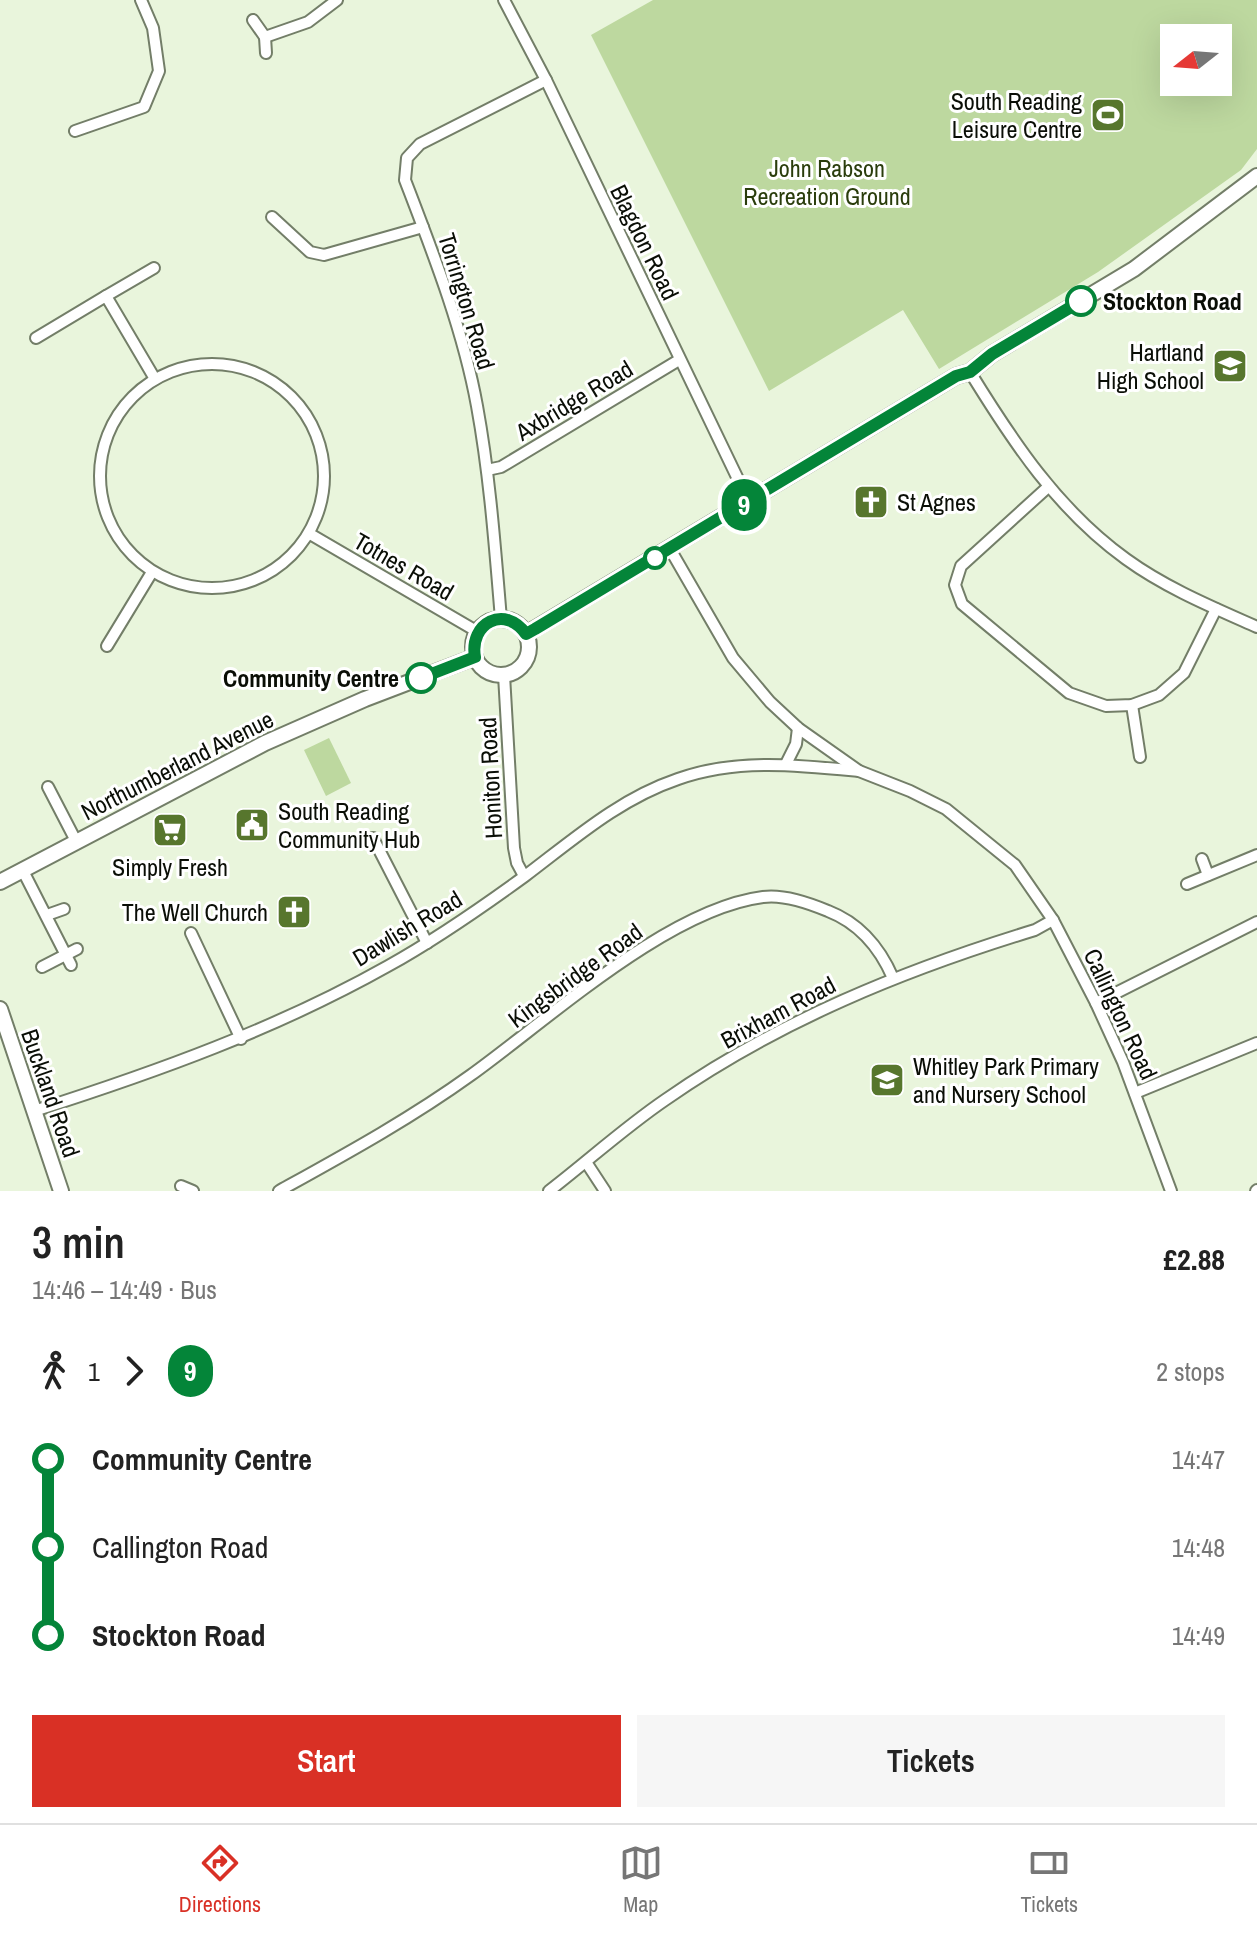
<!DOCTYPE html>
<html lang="en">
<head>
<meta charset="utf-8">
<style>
	:root { --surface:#fff; --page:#f6f6f6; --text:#222; --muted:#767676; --line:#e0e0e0; --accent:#d93025 }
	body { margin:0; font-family:"Archivo Narrow",sans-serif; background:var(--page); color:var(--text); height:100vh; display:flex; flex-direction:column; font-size:30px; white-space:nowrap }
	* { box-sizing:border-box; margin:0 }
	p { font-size:26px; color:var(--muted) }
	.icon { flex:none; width:44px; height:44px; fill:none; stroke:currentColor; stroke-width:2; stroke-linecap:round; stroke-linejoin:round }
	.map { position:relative; height:1191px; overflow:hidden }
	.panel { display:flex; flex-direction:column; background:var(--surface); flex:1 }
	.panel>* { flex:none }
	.badge { padding:0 16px; border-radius:26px; font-size:28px; line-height:52px }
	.needle { width:52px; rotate:253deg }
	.tools { position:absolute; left:1160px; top:24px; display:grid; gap:16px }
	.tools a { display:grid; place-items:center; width:72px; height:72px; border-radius:0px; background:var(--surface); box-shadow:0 8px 32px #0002; font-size:40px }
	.map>.badge { position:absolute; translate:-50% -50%; box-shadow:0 0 0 4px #fff }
	.legs { display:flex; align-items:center; gap:12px; height:88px; padding:0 32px; font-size:26px }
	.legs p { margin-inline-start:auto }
	.headline { display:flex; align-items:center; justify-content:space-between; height:136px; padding:0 32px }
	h1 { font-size:44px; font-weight:600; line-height:60px }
	.cta { display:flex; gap:16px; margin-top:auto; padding:16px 32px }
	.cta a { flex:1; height:92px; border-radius:0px; background:var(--accent); color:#fff; font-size:32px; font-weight:600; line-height:92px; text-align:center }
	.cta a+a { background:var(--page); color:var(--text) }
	ul { padding:0 32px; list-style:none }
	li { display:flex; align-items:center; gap:28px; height:88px; font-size:30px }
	li i { display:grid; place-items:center; width:12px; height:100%; margin:0 10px; background:currentColor }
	li i::after { content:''; width:20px; height:20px; margin:-10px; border:6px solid; border-radius:50%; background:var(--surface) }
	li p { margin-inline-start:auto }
	li:first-child i { background:linear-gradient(#0000 50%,currentColor 0) }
	li:last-child i { background:linear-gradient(currentColor 50%,#0000 0) }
	.tabs { display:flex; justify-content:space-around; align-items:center; height:112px; border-top:2px solid var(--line); background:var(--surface); font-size:22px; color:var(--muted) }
	.tabs a { display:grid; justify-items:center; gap:4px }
	.tabs .active { color:var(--accent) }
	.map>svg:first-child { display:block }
	.green { fill:#bdd89f; fill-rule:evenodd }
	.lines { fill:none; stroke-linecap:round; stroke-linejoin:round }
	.minor-casing { stroke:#737e68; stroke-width:14 }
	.tertiary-casing { stroke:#737e68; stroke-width:18 }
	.minor { stroke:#fff; stroke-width:10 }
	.tertiary { stroke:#fff; stroke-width:14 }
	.line-1-casing { stroke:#fff; stroke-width:18 }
	.line-1 { stroke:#048539; stroke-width:12 }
	.stop-1-dot { fill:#fff; stroke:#048539; stroke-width:4 }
	.labels { text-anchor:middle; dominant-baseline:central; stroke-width:6; stroke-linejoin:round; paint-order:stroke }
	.poi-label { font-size:24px; fill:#0a0e06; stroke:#fff; text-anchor:end }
	.park-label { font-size:24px; fill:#2a3d0c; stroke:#fff }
	.street-label { font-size:24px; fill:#0a0e06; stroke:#fff }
	.stop-label { font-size:24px; font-weight:bold; fill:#0a0e06; stroke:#fff; text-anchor:start }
</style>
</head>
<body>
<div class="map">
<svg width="1257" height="1191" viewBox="0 0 1257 1191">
	<rect width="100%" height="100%" fill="#e9f5dc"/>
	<g class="green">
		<path d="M 653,0 L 1257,0 L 1257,149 L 1241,170 L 1098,272 L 939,369 L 903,310 L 769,391 L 591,35 ZM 1174,38 L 1218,38 L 1218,82 L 1174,82 Z"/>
		<path d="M 329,738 L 351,783 L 326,796 L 304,750 Z"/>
	</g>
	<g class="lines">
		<g class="minor-casing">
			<g id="minor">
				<path d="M 504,0 L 546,80 L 749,502"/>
				<path d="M 253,20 L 265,37 L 308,22 L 337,0"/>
				<path d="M 265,37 L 266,53"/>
				<path d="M 75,131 L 144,107 L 159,71 L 153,28 L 141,0"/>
				<path d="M 272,217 L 310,252 L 324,255 L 423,227"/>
				<path d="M 106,296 L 154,268"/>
				<path d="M 36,338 L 106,296 L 155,379"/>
				<circle cx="212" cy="476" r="112"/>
				<path d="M 970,372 C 1013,442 1058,510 1126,559 C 1166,588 1212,607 1257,627"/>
				<path d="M 487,470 L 501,467 L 679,360"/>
				<path d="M 1048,487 L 961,566 L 955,585 L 962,604 L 1069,693 L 1106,706 L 1132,705 L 1159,695 L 1184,673 L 1216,609"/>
				<path d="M 310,534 L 478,632"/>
				<path d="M 670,549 L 733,658 L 770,702 L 798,728 L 859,771 L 910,791 L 946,809 L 1015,865 L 1053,920 L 1096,1003 L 1123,1062 L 1171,1191"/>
				<path d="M 501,619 C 495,548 490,477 477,406 C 463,329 433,253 405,180 L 407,158 L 420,144 L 546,80"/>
				<path d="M 107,646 L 152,572"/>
				<path d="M 504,675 L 514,848 L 517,863 L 524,876"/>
				<path d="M 1132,705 L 1140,757"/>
				<path d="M 786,764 L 796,744 L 798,728"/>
				<path d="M 48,787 L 76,841"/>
				<path d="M 373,838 L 427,943"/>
				<path d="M 1202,859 L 1208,875"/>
				<path d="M 22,869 L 71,965"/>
				<path d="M 1187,884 L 1257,855"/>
				<path d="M 47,915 L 64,909"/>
				<path d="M 191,933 L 241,1039"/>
				<path d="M 42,967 L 77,949"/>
				<path d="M 1096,1003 L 1257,922"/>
				<path d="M 1135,1093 L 1257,1043"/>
				<path d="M 34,1111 C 156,1072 276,1029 388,966 C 435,940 481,908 525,876 C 574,839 619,799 678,779 C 736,758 799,765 859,771"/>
				<path d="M 586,1162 L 605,1191"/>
				<path d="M 181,1186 L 193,1191"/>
				<path d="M 279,1191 C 344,1155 410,1119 471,1075 C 549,1019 668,909 763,897 C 784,894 809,903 828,911 C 859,923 880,948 893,978"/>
				<path d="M 549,1191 C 588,1161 624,1128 665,1100 C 778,1021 904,970 1035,930 L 1053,920"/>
				<path d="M 1256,1191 L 1257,1190"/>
			</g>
		</g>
		<g class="tertiary-casing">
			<g id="tertiary">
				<circle cx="501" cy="647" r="28"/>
				<path d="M 526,634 L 956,376 L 970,372 L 992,354 L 1134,269 L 1257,176"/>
				<path d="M 0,882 L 265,743 L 365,699 L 475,657"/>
				<path d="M 0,1009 L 61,1191"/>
			</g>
		</g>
		<use href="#minor" class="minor"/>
		<use href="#tertiary" class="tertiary"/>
	</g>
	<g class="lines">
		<g class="line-1-casing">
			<path id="line-1" d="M 421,678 L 475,657 C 469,623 505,604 526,634 L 535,629 L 956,376 L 970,372 L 992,354 L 1081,301"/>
		</g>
		<use href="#line-1" class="line-1"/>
	</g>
	<defs>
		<g id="stadium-square" transform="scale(1.8)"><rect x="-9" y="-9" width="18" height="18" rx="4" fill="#57762d" stroke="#fff"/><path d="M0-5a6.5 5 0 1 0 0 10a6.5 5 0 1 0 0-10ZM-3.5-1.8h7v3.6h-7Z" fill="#fff"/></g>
		<g id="school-square" transform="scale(1.8)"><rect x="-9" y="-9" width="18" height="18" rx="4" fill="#57762d" stroke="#fff"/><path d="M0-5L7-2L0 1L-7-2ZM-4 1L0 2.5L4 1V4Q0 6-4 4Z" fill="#fff"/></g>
		<g id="church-square" transform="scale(1.8)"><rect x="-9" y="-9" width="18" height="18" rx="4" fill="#57762d" stroke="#fff"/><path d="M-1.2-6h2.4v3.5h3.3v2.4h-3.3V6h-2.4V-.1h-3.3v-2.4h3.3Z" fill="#fff"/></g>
		<g id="civic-square" transform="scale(1.8)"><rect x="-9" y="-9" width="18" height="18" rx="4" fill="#57762d" stroke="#fff"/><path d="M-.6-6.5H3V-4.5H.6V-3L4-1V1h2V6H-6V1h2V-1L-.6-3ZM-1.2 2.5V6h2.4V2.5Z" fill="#fff"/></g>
		<g id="supermarket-square" transform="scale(1.8)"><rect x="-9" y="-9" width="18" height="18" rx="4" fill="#57762d" stroke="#fff"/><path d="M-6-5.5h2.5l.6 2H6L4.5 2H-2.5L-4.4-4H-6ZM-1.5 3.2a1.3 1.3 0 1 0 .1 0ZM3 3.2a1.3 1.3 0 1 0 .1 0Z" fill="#fff"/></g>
	</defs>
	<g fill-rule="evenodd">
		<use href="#stadium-square" x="1108" y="115"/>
		<use href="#school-square" x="1230" y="366"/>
		<use href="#church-square" x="871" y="502"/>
		<use href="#civic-square" x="252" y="825"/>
		<use href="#supermarket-square" x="170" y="830"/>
		<use href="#church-square" x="294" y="912"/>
		<use href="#school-square" x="887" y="1080"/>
	</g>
	<g class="stop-1-dot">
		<circle cx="1081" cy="301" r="14"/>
		<circle cx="655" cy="558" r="10"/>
		<circle cx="421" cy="678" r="14"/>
	</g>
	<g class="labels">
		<g class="poi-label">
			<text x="1082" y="101">South Reading<tspan x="1082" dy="28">Leisure Centre</tspan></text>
			<text x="1204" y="352">Hartland<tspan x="1204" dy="28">High School</tspan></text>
			<text x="897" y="502" text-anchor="start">St Agnes</text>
			<text x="278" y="811" text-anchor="start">South Reading<tspan x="278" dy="28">Community Hub</tspan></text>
			<text x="170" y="867" text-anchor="middle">Simply Fresh</text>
			<text x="268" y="912">The Well Church</text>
			<text x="913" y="1066" text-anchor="start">Whitley Park Primary<tspan x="913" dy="28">and Nursery School</tspan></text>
		</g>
		<g class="park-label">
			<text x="827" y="168">John Rabson<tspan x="827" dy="28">Recreation Ground</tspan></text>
		</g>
		<g class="street-label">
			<text transform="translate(645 242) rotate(64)">Blagdon Road</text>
			<text transform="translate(467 301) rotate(73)">Torrington Road</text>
			<text transform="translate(574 400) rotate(-31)">Axbridge Road</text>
			<text transform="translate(404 566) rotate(30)">Totnes Road</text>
			<text transform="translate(177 765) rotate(-27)">Northumberland Avenue</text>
			<text transform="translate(490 778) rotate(-93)">Honiton Road</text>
			<text transform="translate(407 928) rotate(-31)">Dawlish Road</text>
			<text transform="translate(575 975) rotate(-36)">Kingsbridge Road</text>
			<text transform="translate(778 1012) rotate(-28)">Brixham Road</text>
			<text transform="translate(1121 1014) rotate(65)">Callington Road</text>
			<text transform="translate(51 1093) rotate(71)">Buckland Road</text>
		</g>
		<g class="stop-label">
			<text x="1103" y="301">Stockton Road</text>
			<text x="399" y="678" text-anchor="end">Community Centre</text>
		</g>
	</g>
</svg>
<div class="tools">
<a><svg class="needle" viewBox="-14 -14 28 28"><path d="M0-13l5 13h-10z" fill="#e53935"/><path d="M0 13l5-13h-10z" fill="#767676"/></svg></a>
</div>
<b class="badge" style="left:744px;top:505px;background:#048539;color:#fff">9</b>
</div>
<section class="panel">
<div class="headline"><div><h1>3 min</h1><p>14:46 – 14:49 · Bus</p></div><b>£2.88</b></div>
<div class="legs"><svg class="icon" aria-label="walk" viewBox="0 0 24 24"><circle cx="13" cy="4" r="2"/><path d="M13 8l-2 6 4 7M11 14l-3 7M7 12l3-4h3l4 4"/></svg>1<svg class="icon" aria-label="forward" viewBox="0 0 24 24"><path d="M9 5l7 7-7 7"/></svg><b class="badge" style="background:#048539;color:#fff">9</b><p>2 stops</p></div>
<ul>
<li><i style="color:#048539"></i><b>Community Centre</b><p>14:47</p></li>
<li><i style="color:#048539"></i><span>Callington Road</span><p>14:48</p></li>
<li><i style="color:#048539"></i><b>Stockton Road</b><p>14:49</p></li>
</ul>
<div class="cta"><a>Start</a><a>Tickets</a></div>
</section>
<nav class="tabs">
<a class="active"><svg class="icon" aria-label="directions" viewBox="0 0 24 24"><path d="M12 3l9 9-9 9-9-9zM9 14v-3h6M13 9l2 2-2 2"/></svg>Directions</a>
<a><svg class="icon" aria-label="map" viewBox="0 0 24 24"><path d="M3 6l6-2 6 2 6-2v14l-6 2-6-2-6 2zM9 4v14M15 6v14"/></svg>Map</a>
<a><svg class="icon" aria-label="tickets" viewBox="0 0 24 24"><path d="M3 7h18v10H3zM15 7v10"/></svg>Tickets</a>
</nav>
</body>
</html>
